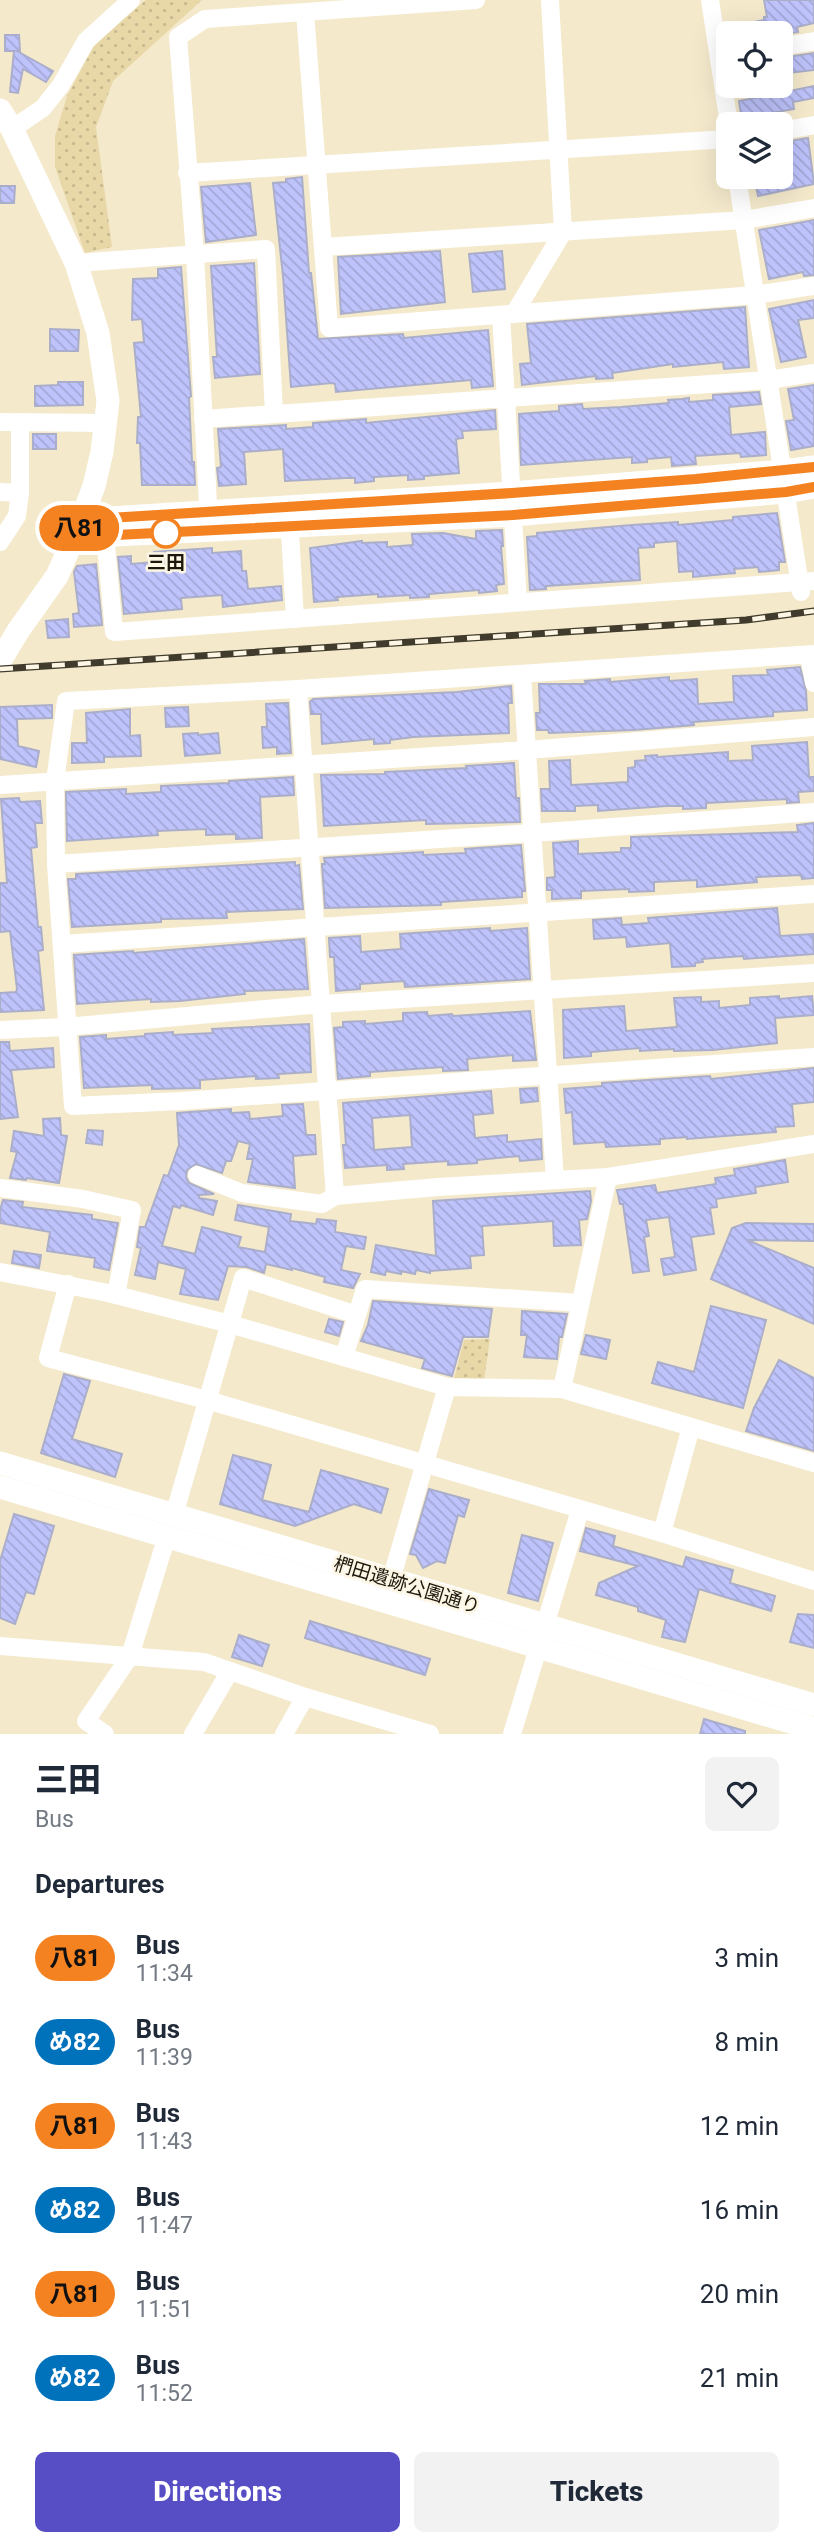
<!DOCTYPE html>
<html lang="en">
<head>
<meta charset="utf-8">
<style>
	:root { --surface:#fff; --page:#f2f2f3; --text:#1f2937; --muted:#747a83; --accent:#574ec6 }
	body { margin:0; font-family:Roboto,"Noto Sans JP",sans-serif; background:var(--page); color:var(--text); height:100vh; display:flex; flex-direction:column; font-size:26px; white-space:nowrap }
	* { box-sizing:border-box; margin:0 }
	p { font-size:23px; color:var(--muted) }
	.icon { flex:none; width:38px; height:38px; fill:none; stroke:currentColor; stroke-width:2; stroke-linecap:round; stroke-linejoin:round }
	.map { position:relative; height:1734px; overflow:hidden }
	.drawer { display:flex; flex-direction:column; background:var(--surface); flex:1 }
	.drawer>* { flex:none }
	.badge { padding:0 14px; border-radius:23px; font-size:24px; line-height:46px }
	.tools { position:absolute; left:716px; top:21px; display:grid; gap:14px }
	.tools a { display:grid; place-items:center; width:77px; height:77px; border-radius:10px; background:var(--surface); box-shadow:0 7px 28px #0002; font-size:35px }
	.map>.badge { position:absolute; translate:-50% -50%; box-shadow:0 0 0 4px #fff }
	h2 { padding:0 35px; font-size:26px; line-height:63px }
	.round { display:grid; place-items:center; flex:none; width:74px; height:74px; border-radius:10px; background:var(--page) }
	.headline { display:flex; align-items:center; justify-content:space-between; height:119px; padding:0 35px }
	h1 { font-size:33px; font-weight:800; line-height:52px }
	.cta { display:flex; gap:14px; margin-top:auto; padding:14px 35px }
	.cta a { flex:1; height:80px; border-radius:10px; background:var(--accent); color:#fff; font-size:28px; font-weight:800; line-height:80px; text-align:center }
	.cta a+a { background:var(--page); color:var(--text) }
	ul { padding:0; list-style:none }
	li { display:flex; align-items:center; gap:21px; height:84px; padding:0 35px }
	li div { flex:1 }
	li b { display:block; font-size:26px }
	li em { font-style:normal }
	li .badge { min-width:77px; font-weight:700; text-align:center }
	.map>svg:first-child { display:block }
	.park { fill:url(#park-dots) }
	.building { fill:url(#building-back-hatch); stroke:#abaeca; stroke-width:2; fill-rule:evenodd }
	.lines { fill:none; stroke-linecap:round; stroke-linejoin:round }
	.minor { stroke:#fff; stroke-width:18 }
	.tertiary { stroke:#fff; stroke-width:23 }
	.rail-casing { stroke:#403b2c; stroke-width:7 }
	.rail { stroke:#fdf6e4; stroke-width:4.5; stroke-dasharray:13; stroke-linecap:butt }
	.line-casing { stroke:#fff; stroke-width:16 }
	.line { stroke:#f58220; stroke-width:10 }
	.stop-dot { fill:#fff; stroke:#f58220; stroke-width:3.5 }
	.labels { text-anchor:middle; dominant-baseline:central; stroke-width:5; stroke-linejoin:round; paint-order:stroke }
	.stop-label { font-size:19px; font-weight:bold; fill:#1b170c; stroke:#fdf6e4 }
	.street-label { font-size:19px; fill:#1b170c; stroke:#fdf6e4 }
</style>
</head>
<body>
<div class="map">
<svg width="814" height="1734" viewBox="0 0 814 1734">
	<defs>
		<pattern id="park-dots" width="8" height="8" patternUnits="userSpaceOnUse" patternTransform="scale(1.75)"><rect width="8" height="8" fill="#e8d7a7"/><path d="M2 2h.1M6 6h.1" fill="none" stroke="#c6b88f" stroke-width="1.8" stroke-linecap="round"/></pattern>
		<pattern id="building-back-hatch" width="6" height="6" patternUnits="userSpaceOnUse" patternTransform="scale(1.75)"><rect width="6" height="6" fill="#bec3fc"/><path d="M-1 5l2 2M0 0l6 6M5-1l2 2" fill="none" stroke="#a3a7d7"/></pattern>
	</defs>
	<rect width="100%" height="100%" fill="#f4e9cb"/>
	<g class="park">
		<path d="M 146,0 L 202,0 L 113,81 L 96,127 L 112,247 L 85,253 L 55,167 L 55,136 L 67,96 L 96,42 Z"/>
		<path d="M 490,1339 L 484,1380 L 454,1379 L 464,1340 Z"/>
	</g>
	<g class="building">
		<path d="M 764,0 L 814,0 L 814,23 L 797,27 L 798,32 L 780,35 L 780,33 L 729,33 L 729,27 L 764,20 L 764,17 L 767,17 Z"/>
		<path d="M 5,35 L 19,35 L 20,51 L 17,51 L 53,71 L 46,82 L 23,69 L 18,93 L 10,92 L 14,51 L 5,51 Z"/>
		<path d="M 814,53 L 814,70 L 780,74 L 780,58 Z"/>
		<path d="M 814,86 L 814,98 L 793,102 L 794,109 L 771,113 L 772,116 L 742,122 L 739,101 Z"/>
		<path d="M 808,138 L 814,184 L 758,196 L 754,177 L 791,177 L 784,142 Z"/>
		<path d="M 302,177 L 309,273 L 311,273 L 318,339 L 403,334 L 404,338 L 488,330 L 493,386 L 472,388 L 471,380 L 336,392 L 335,384 L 332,383 L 291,387 L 283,276 L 273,183 L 286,182 L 286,179 Z"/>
		<path d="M 250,183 L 256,235 L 206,242 L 201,187 Z"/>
		<path d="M 0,186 L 15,186 L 14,203 L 0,203 Z"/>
		<path d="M 814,220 L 814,275 L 804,276 L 803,272 L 769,279 L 759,230 Z"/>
		<path d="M 440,251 L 445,302 L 341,314 L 338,257 Z"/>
		<path d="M 502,251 L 505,289 L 473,292 L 469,254 Z"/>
		<path d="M 254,263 L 260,374 L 215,378 L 213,357 L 217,357 L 211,266 Z"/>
		<path d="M 181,267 L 191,396 L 189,398 L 192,462 L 194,462 L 195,485 L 142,485 L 140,443 L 137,443 L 138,417 L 141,417 L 134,343 L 144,342 L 142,319 L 132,320 L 133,279 L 158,278 L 158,269 Z"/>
		<path d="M 814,300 L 814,318 L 798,320 L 806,357 L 781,362 L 769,309 Z"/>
		<path d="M 745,307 L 749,367 L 724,369 L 723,362 L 673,367 L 673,364 L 612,373 L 613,378 L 596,379 L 596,376 L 522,385 L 520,364 L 531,363 L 527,324 Z"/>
		<path d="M 50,329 L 79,330 L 78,351 L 50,351 Z"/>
		<path d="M 58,382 L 83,382 L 83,405 L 35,406 L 35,386 L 58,385 Z"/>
		<path d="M 814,385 L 814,446 L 791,450 L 786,421 L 794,420 L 788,389 Z"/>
		<path d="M 759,392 L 761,404 L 729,407 L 731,435 L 765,432 L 766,455 L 741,457 L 740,453 L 695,456 L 696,464 L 672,466 L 671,457 L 647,459 L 647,462 L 632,463 L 632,457 L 521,465 L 519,414 L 559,411 L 559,406 L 582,404 L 583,409 L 621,407 L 669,403 L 668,400 L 682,399 L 689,398 L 689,402 L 713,400 L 713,395 Z"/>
		<path d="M 495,410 L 496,429 L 462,431 L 463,438 L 456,439 L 459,473 L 424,476 L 424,479 L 408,480 L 408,475 L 374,477 L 374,481 L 355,483 L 355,478 L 346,478 L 285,481 L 283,449 L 244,452 L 246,484 L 219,486 L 217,468 L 221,467 L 218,429 L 286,425 L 286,429 L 313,427 L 313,423 L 366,419 L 366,423 Z"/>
		<rect x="33" y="434" width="23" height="15"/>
		<path d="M 777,513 L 785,562 L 779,562 L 779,570 L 759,572 L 758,567 L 734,569 L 735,573 L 693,577 L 693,571 L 679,572 L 677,541 L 654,543 L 654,547 L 638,548 L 640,580 L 546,586 L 546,589 L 530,590 L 527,537 L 537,536 L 537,533 L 632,525 L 678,522 L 678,525 L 733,520 L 733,517 Z"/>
		<path d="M 502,530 L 503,546 L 501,546 L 504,584 L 496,585 L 497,591 L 479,593 L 479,590 L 429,594 L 429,597 L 410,598 L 410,595 L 378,597 L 378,594 L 337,597 L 338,600 L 314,602 L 310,548 L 362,541 L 362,543 L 387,542 L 387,547 L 413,545 L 412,534 L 443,533 L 476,539 L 476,531 Z"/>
		<path d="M 212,548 L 212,553 L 241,551 L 242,571 L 246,571 L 248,589 L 281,586 L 282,600 L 223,607 L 222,595 L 181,598 L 182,609 L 124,614 L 118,557 L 131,556 L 131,564 L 155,562 L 154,552 Z"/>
		<path d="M 96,564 L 102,625 L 74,627 L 73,614 L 79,613 L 74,572 L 77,566 Z"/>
		<path d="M 68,619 L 69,637 L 48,638 L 46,621 Z"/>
		<path d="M 800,667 L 806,691 L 807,710 L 773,712 L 773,716 L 693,722 L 694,725 L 634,730 L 549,733 L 548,730 L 537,730 L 536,713 L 540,713 L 539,684 L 586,684 L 585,681 L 610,679 L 610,682 L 669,677 L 669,681 L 697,679 L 698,704 L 734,702 L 733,676 L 768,675 L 767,670 Z"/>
		<path d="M 511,686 L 512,703 L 508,703 L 509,733 L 413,737 L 390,740 L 390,743 L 374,744 L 374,739 L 322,744 L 321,714 L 311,714 L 310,702 L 313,699 L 457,692 Z"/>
		<path d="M 285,703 L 288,703 L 291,753 L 277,754 L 277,747 L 263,748 L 262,727 L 267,727 L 266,704 Z"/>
		<path d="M 52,705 L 52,718 L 17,719 L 18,746 L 39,751 L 36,767 L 0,759 L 0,707 Z"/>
		<path d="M 188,707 L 189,726 L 166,727 L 165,708 Z"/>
		<path d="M 130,709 L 130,736 L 140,735 L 141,756 L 104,757 L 104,762 L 72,763 L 72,743 L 87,743 L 86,713 Z"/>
		<path d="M 198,733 L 198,735 L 218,733 L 220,753 L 185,756 L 183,734 Z"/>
		<path d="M 807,742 L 809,777 L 814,777 L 814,791 L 798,792 L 799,802 L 787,803 L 787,799 L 745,801 L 706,803 L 706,808 L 683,809 L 683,806 L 666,806 L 598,811 L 598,805 L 575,806 L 575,811 L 542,811 L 541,789 L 550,789 L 549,761 L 570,760 L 571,785 L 628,782 L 628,768 L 635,767 L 635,761 L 646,760 L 645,756 L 657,755 L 657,757 L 728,752 L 728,761 L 753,760 L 752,746 Z"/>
		<path d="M 514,763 L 516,798 L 519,798 L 520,822 L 426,824 L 426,820 L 324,826 L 321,775 L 385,774 L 385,772 L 467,768 L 466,766 Z"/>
		<path d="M 293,777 L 294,795 L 260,797 L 262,838 L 236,839 L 236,834 L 206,835 L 206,829 L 157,831 L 158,835 L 67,841 L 66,792 L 126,789 L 126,794 L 161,792 L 161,786 L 229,783 L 229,781 Z"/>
		<path d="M 19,798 L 20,802 L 40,801 L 42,823 L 35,823 L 37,847 L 31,848 L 38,927 L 41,927 L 43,950 L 38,951 L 44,1010 L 0,1012 L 0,993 L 16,992 L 17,989 L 10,931 L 0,932 L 0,883 L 7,883 L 1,799 Z"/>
		<path d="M 814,823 L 814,878 L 802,879 L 801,875 L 756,877 L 757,882 L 697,887 L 697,880 L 654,882 L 654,891 L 629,892 L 629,889 L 581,891 L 581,898 L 552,899 L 552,890 L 547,890 L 547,878 L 555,877 L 553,843 L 578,841 L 578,854 L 621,852 L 621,848 L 631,848 L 631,837 L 798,832 L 797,825 Z"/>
		<path d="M 521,845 L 525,891 L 522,891 L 522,897 L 441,902 L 441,905 L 325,908 L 322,864 L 325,864 L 324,858 L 423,852 L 423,855 L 466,853 L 465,849 Z"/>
		<path d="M 295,862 L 295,866 L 299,865 L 303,909 L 226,912 L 227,918 L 161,919 L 161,922 L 72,927 L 68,879 L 76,879 L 76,874 Z"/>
		<path d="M 777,908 L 780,936 L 813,934 L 814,954 L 744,959 L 743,956 L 702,959 L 703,962 L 695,963 L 695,966 L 672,967 L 670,943 L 627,947 L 626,937 L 594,939 L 593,920 L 621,918 L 622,925 L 649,923 L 648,918 Z"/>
		<path d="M 490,928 L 490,931 L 527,928 L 530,979 L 405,987 L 404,981 L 360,984 L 360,989 L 336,991 L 334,957 L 330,957 L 329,938 L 360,936 L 361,952 L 401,949 L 400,934 Z"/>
		<path d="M 304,939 L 308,989 L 244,991 L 245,994 L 180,1001 L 151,1002 L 151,999 L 77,1004 L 74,955 L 133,951 L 133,953 Z"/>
		<path d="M 779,996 L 779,999 L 812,996 L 814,1015 L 775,1018 L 777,1043 L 713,1050 L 674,1051 L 674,1049 L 640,1051 L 640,1048 L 591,1052 L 591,1056 L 564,1058 L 563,1010 L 624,1006 L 626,1031 L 677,1027 L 674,998 L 701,997 L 701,1002 L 719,1001 L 719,1008 L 750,1005 L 750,998 Z"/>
		<path d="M 530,1011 L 536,1060 L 513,1061 L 513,1055 L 467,1059 L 468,1070 L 443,1071 L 443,1067 L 370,1072 L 370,1076 L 338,1079 L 334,1028 L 343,1027 L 343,1022 L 365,1021 L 365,1024 L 403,1021 L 403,1013 L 427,1012 L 428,1016 L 452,1014 L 453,1016 Z"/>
		<path d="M 309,1024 L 311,1072 L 278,1074 L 279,1078 L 256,1079 L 256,1076 L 200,1080 L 200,1088 L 152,1089 L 152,1085 L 84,1088 L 80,1037 L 106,1035 L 106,1039 L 145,1036 L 145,1034 L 173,1032 L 173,1035 L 213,1033 L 212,1029 Z"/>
		<path d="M 0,1042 L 9,1042 L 10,1051 L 53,1048 L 54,1067 L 11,1070 L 18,1117 L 0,1119 Z"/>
		<path d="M 814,1068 L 814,1102 L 792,1104 L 794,1126 L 775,1127 L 776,1132 L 687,1139 L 687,1137 L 660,1139 L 660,1144 L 606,1147 L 605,1142 L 574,1144 L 572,1112 L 566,1113 L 564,1089 L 602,1086 L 602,1083 L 710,1076 L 711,1079 Z"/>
		<path d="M 537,1088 L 538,1101 L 521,1103 L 520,1089 Z"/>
		<path d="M 491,1091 L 493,1113 L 473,1115 L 475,1138 L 507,1135 L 507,1142 L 541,1139 L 542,1159 L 520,1161 L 519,1156 L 477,1160 L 477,1163 L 448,1165 L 448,1161 L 403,1164 L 404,1169 L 387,1170 L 387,1165 L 345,1168 L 343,1145 L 346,1145 L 343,1103 ZM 410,1115 L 412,1147 L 374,1150 L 372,1118 Z"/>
		<path d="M 303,1104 L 306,1135 L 315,1135 L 316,1154 L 293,1156 L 295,1188 L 248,1182 L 253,1159 L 247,1159 L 250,1144 L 238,1141 L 231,1161 L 226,1161 L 222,1173 L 196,1164 L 187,1170 L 186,1177 L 189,1183 L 214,1194 L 199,1195 L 199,1198 L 217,1201 L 213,1215 L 181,1205 L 180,1208 L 173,1206 L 162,1246 L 195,1254 L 202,1227 L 241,1237 L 238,1247 L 265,1252 L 269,1227 L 235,1220 L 238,1205 L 291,1214 L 290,1221 L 316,1224 L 317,1219 L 336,1221 L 335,1232 L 366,1237 L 364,1249 L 346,1246 L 341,1270 L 360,1274 L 353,1288 L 324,1282 L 325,1277 L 292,1268 L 292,1270 L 266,1264 L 264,1273 L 247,1267 L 228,1266 L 218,1300 L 180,1294 L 186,1269 L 158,1262 L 155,1279 L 135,1275 L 141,1248 L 137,1247 L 140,1227 L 145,1227 L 164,1175 L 168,1176 L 179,1145 L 177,1113 L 231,1109 L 231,1113 L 249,1112 L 250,1119 L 283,1116 L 282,1105 Z"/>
		<path d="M 60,1118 L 61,1135 L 67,1136 L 59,1183 L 27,1178 L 26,1180 L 10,1178 L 17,1152 L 11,1151 L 14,1131 L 44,1136 L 43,1119 Z"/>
		<path d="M 88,1130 L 103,1131 L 102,1145 L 86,1143 Z"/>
		<path d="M 785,1160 L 788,1182 L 755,1187 L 756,1193 L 716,1199 L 717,1207 L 710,1208 L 714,1234 L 691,1237 L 696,1270 L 664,1275 L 661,1259 L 675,1257 L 669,1217 L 646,1220 L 649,1236 L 644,1237 L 649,1271 L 633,1273 L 623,1204 L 620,1204 L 617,1190 L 655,1185 L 657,1193 L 697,1187 L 716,1184 L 715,1178 L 735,1175 L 734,1169 Z"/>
		<path d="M 590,1191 L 591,1201 L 587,1219 L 579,1220 L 581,1245 L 554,1246 L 553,1221 L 482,1226 L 484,1255 L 470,1256 L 471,1268 L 430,1271 L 430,1273 L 416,1270 L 415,1274 L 401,1271 L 401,1274 L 386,1271 L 385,1275 L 371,1272 L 376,1245 L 436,1256 L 433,1201 Z"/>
		<path d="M 3,1200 L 23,1202 L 22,1207 L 92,1215 L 92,1219 L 118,1223 L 109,1270 L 94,1267 L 95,1258 L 47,1251 L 50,1232 L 0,1223 L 0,1210 Z"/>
		<path d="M 746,1223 L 814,1224 L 814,1241 L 747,1240 L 814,1268 L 814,1324 L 711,1279 L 732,1228 Z"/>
		<path d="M 14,1251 L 41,1255 L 39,1268 L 12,1263 Z"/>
		<path d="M 373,1301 L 492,1309 L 488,1337 L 463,1337 L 452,1376 L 422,1368 L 425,1359 L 361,1341 L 368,1325 Z"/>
		<path d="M 711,1306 L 766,1320 L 743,1408 L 652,1383 L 658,1362 L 694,1372 Z"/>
		<path d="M 522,1311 L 567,1314 L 562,1337 L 559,1337 L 557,1359 L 524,1357 L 527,1335 L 521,1335 Z"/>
		<path d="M 329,1319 L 343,1322 L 339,1336 L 325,1332 Z"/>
		<path d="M 586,1335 L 610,1340 L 606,1359 L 581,1354 Z"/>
		<path d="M 779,1360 L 814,1378 L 814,1451 L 746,1431 L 754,1408 Z"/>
		<path d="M 64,1374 L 90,1381 L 72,1439 L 122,1454 L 115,1477 L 41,1453 Z"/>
		<path d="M 233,1455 L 271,1465 L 262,1500 L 309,1512 L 321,1470 L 388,1489 L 381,1513 L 354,1504 L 295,1526 L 220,1504 Z"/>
		<path d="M 429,1489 L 469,1500 L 464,1517 L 458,1515 L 445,1563 L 437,1561 L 423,1568 L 416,1555 L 410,1554 Z"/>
		<path d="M 14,1514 L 54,1526 L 34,1594 L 26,1592 L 15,1624 L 0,1618 L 0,1561 Z"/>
		<path d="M 586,1528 L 615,1536 L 613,1546 L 683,1567 L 686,1557 L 733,1570 L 730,1583 L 775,1596 L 771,1611 L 699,1589 L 685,1642 L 662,1637 L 666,1620 L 638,1611 L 638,1607 L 596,1595 L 599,1583 L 638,1566 L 580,1551 Z"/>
		<path d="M 522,1535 L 553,1543 L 538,1601 L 508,1593 Z"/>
		<path d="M 798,1614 L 814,1615 L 814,1648 L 790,1642 Z"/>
		<path d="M 310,1621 L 430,1659 L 425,1675 L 305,1638 Z"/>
		<path d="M 239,1635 L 269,1645 L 262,1666 L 232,1657 Z"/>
		<path d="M 704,1719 L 745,1731 L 745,1734 L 700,1734 Z"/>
	</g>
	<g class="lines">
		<g class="minor">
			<path d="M 710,0 L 729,124"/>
			<path d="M 305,12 L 329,328 L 755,295 L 814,286"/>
			<path d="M 780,47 L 814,41"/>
			<path d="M 12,129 L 43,108 L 61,85 L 86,41 L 131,0"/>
			<path d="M 780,131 L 814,125"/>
			<path d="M 187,173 L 728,139"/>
			<path d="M 737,177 L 801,592"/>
			<path d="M 323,247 L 744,220 L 814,208"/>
			<path d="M 76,263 L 266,249 L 274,414"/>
			<path d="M 514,314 L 563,232 L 550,0"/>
			<path d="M 501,315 L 518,602"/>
			<path d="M 203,419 L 769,380 L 814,373"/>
			<path d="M 0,422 L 107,423"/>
			<path d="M 0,492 L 20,493 L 20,422"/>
			<path d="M 289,514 L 295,619"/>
			<path d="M 209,524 L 195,254 L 178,37 L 205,19 L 476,0"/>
			<path d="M 105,535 L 114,632 L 814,581"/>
			<path d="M 0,542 L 17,516 L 20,493"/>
			<path d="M 814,654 L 298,689 L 66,701 L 55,781 L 56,864 L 73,1106 L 181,1101 L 814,1057"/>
			<path d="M 809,655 L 814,683"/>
			<path d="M 522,675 L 555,1180"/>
			<path d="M 298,689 L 335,1196"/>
			<path d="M 0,785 L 527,750 L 814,727"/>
			<path d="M 56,864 L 532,833 L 814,812"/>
			<path d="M 63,944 L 814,894"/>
			<path d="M 0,1030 L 65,1027 L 322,1004 L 814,973"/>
			<path d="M 197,1175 L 242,1193 L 322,1204 L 335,1196 L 438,1187 L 608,1177 L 814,1144"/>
			<path d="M 0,1188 L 83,1199 L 132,1210 L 116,1295"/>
			<path d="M 0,1272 L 108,1293 L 230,1324 L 447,1387 L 562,1389 L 814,1463"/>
			<path d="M 68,1284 L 48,1358 L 207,1400 L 662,1533 L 814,1581"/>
			<path d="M 344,1357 L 365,1289 L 580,1303"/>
			<path d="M 562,1389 L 608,1177"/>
			<path d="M 174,1515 L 243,1278 L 357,1315"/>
			<path d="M 662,1533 L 691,1427"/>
			<path d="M 391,1580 L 447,1387"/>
			<path d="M 0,1646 L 204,1662 L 305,1697 L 430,1734"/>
			<path d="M 105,1734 L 86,1721 L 130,1656 L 167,1536"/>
			<path d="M 193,1734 L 230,1671"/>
			<path d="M 284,1734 L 305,1697"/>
			<path d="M 512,1734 L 580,1510"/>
		</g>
		<g class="tertiary">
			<path d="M 0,110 L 12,129 L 76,263 L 98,333 L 108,401 L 102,452 L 94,486 L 78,528 L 57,576 L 18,631 L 0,661"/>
			<path d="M 78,528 L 109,518 L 512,493 L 783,471 L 814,467"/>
			<path d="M 78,528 L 105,535 L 116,535 L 513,515 L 786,492 L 814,487"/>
			<path d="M 0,1463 L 814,1705"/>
			<path d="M 0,1487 L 814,1729"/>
		</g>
		<g class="rail-casing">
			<path id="rail" d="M 0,669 L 746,620 L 814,611"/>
		</g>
		<use href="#rail" class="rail"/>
	</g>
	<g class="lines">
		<g class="line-casing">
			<path id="line" d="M 814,467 L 696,479 L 512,493 L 109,518 L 78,528 L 105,535 L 116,535 L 513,515 L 786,492 L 814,487"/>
		</g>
		<use href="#line" class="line"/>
	</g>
	<circle class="stop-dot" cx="166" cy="533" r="14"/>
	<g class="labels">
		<g class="stop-label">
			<text x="166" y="562">三田</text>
		</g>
		<g class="street-label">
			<text transform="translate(407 1585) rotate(17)">椚田遺跡公園通り</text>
		</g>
	</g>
</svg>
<div class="tools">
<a><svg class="icon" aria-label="locate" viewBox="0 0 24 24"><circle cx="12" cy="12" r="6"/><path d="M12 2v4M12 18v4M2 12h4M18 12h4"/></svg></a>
<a><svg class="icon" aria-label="layers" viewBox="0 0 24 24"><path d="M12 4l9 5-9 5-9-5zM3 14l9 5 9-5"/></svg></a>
</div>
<b class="badge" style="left:79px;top:528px;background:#f58220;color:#111">八81</b>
</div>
<section class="drawer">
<div class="headline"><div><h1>三田</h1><p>Bus</p></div><a class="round"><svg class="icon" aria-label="heart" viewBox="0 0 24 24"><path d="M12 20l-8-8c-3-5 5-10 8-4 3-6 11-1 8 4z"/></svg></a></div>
<h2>Departures</h2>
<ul>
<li><span class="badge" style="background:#f58220;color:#111">八81</span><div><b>Bus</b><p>11:34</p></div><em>3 min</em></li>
<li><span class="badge" style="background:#0072bc;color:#fff">め82</span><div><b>Bus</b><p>11:39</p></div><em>8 min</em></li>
<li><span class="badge" style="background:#f58220;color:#111">八81</span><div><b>Bus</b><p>11:43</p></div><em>12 min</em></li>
<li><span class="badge" style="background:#0072bc;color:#fff">め82</span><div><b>Bus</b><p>11:47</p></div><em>16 min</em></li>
<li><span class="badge" style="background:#f58220;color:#111">八81</span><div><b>Bus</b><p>11:51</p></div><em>20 min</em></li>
<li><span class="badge" style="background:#0072bc;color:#fff">め82</span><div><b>Bus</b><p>11:52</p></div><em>21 min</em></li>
</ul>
<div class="cta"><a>Directions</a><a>Tickets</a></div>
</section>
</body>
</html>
